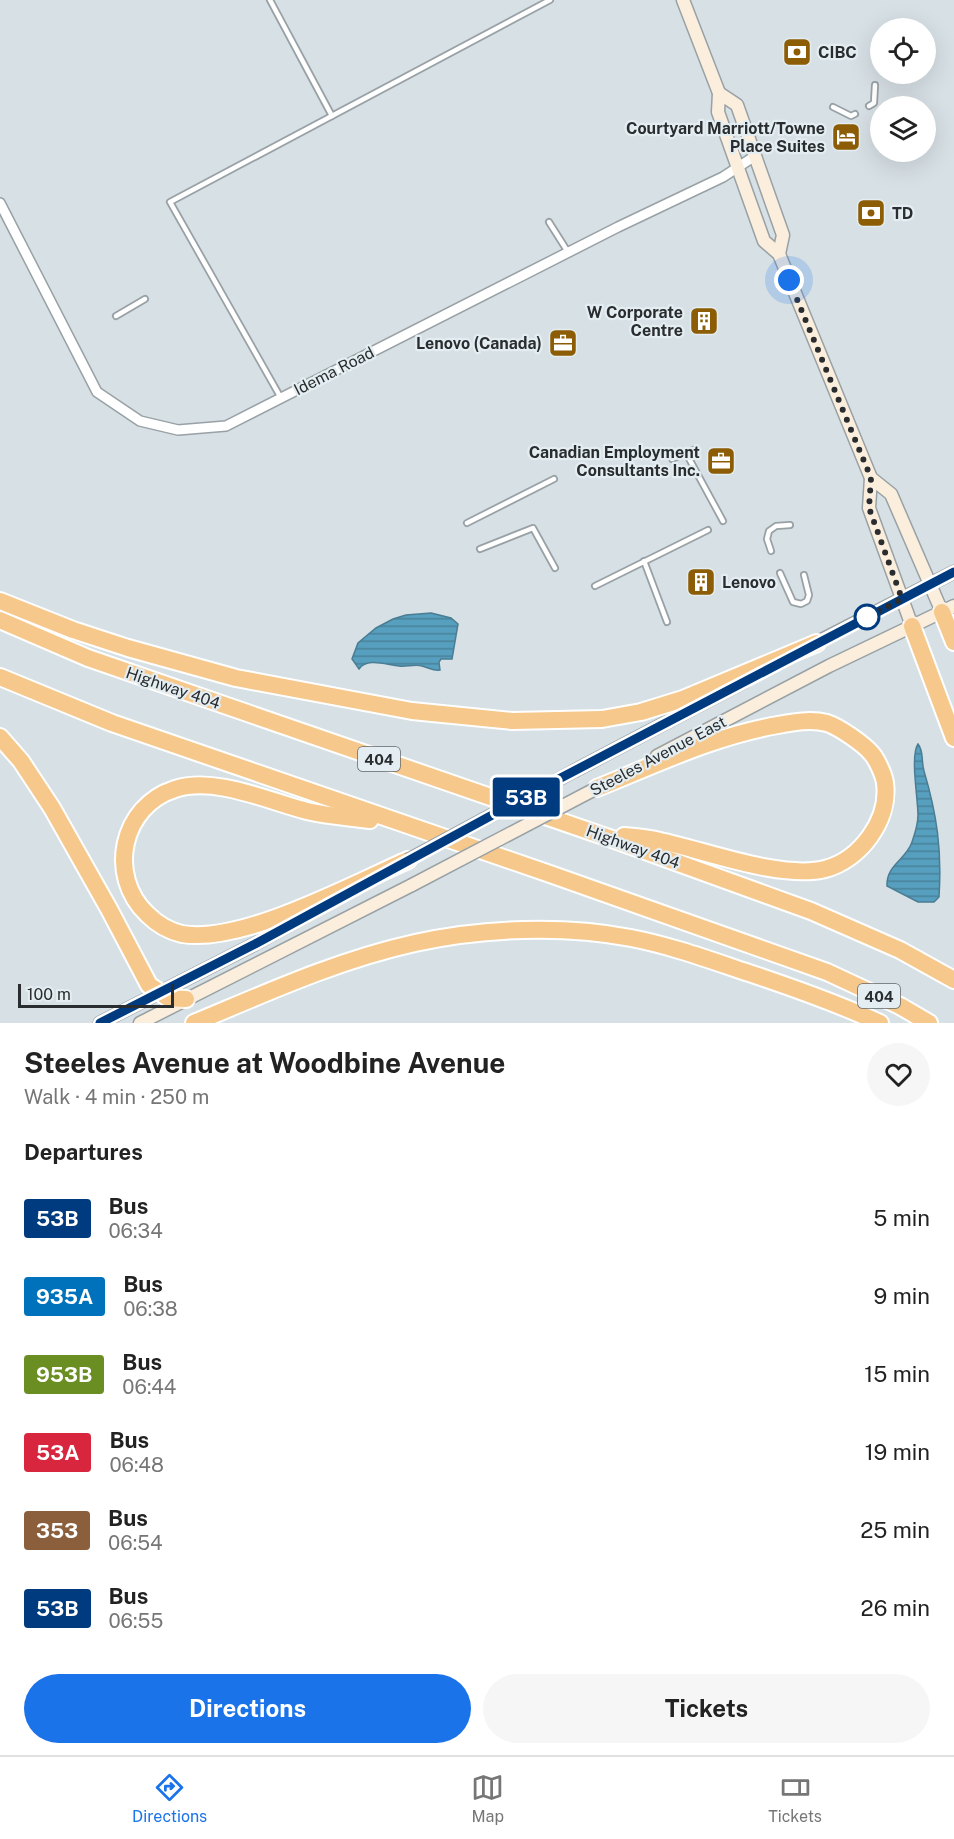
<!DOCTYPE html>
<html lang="en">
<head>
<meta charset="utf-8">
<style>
	:root { --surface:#fff; --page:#f6f6f6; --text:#222; --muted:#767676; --line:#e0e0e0; --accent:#1a73e8 }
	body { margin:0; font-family:"Public Sans",sans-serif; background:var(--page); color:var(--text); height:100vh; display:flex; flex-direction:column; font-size:22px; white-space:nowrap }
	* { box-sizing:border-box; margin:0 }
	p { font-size:20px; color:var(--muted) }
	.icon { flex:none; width:33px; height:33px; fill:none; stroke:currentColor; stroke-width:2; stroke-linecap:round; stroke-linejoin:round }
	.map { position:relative; height:1023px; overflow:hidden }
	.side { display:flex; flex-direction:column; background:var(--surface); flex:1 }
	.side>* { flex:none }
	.badge { padding:0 12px; border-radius:4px; font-size:21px; line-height:39px }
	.controls { position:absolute; left:870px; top:18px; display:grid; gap:12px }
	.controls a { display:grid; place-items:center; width:66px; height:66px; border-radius:50%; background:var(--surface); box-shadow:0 6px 24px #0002; font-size:30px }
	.scale { position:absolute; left:18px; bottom:15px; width:156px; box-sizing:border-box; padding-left:6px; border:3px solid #2a2d2f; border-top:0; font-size:16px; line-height:21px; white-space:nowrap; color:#2a2d2f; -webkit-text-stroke:4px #e4eef2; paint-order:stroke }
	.you { position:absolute; width:30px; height:30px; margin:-15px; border:4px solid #fff; border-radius:50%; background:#1a73e8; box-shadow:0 0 0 9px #1a73e833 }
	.map>.badge { position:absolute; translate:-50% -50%; box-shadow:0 0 0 3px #fff }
	h2 { padding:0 24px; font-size:22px; line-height:54px }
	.round { display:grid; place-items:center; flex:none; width:63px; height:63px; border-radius:32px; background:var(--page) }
	.headline { display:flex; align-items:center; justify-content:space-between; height:102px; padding:0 24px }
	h1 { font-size:28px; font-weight:700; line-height:45px }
	.action { display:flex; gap:12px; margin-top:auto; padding:12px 24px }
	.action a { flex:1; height:69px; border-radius:36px; background:var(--accent); color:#fff; font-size:24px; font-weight:700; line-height:69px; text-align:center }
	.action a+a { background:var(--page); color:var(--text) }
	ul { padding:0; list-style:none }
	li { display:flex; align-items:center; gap:18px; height:78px; padding:0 24px }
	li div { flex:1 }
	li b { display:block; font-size:22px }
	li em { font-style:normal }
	li .badge { min-width:66px; font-weight:700; text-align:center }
	.tab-bar { display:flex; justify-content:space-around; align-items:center; height:84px; border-top:2px solid var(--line); background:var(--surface); font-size:16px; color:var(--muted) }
	.tab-bar a { display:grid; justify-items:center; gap:3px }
	.tab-bar .on { color:var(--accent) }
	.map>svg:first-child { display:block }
	.water { fill:url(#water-rules); stroke:#4a7d93; stroke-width:1.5 }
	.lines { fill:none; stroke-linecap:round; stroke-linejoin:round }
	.service-casing { stroke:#98a1a5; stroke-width:8 }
	.minor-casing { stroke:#98a1a5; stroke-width:12 }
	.secondary-casing { stroke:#98a1a5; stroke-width:15 }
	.motorway-casing { stroke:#fff; stroke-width:20 }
	.service { stroke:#fff; stroke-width:4.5 }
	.minor { stroke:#fff; stroke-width:9 }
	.secondary { stroke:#fceedc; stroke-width:12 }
	.motorway { stroke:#f6c88c; stroke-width:16 }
	.secondary-bridge-casing { stroke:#98a1a5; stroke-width:15; stroke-linecap:butt }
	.secondary-bridge { stroke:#fceedc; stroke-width:12 }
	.line-casing { stroke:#fff; stroke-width:14 }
	.line { stroke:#003b80; stroke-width:9 }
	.walk { stroke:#2a2d2f; stroke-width:6; stroke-dasharray:0 10.8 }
	.stop-dot { fill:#fff; stroke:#003b80; stroke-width:3 }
	.labels { text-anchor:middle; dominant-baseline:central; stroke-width:4.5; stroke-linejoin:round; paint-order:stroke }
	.shield { fill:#e4eef2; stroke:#62676a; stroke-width:1.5 }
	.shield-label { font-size:15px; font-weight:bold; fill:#2a2d2f }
	.poi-label { font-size:16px; font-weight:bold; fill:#2a2d2f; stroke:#e4eef2; text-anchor:end }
	.street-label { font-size:16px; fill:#2a2d2f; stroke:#e4eef2 }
</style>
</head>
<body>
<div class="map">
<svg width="954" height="1023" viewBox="0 0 954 1023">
	<defs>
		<pattern id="water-rules" width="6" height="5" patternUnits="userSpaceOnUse" patternTransform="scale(1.5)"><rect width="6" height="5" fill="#579fbe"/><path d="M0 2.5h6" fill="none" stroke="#48829b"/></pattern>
	</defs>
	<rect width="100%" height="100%" fill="#d7e0e5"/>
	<g class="water">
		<path d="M 431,613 L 451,618 L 458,624 L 452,659 L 441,659 L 439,662 L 440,670 C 433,671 430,668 422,666 C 415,664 406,667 399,666 C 387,665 367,657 359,669 L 352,659 L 358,643 L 376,628 L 393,619 L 406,615 Z"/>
		<path d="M 918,744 C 924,751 921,761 924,771 C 937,815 942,850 939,897 L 934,902 L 918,902 L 887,886 C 886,865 906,860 912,842 C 915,833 918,825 918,815 C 918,798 910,756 918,744 Z"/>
	</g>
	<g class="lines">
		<g class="service-casing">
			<g id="service">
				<path d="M 270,0 L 332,116"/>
				<path d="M 869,106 L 874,103 L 875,85"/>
				<path d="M 833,107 L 851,116 L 855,114"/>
				<path d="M 549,222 L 568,252"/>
				<path d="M 116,316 L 145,299"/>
				<path d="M 281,398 L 170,202 L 550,0"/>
				<path d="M 696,449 L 686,453 L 723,521"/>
				<path d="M 672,459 L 686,453"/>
				<path d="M 467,523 L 554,479"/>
				<path d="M 480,549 L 533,528 L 555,568"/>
				<path d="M 771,551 L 767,539 L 769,531 L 776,526 L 790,525"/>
				<path d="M 644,561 L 667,622"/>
				<path d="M 780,573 L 793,602 L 801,604 L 807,601 L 809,595 L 804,575"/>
				<path d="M 595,586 L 708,530"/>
			</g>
		</g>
		<g class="minor-casing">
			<path id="minor" d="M 0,203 L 97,392 L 140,421 L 178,430 L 226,426 L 618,227 L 723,177 L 755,156"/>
		</g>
		<g class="secondary-casing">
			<g id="secondary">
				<path d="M 683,0 L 719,93 L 718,112 L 764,241 L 779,254 L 871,478 L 869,508 L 912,626"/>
				<path d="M 719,93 L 737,105 L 783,235 L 779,254"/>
				<path d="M 871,478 L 891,494 L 942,612"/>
				<path d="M 810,646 L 954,572"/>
				<path d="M 657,756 L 829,666 L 954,606"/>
				<path d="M 576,770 L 745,681"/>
				<path d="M 100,1023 L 255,944 L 327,904"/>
				<path d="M 140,1023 L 412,885"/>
			</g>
		</g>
		<g class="motorway-casing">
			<g id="motorway">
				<path d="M 0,601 L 73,630 L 128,648 L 236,678 L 412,711 L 512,721 L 602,719 L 641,712 L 683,699 L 817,643"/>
				<path d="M 942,612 L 954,642"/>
				<path d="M 0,620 L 88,658 L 612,839 L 811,911 L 900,950 L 954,980"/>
				<path d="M 912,626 L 954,738"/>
				<path d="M 0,677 L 112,723 L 550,874 L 827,972 L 900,1006 L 929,1023"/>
				<path d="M 0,737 L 21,761 L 52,808 L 109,909 L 149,985 L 168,998 L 186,999"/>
				<path d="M 597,788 C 657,764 714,736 778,725 C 794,722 811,719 827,723 C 839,727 864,744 872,754 C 877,760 884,775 885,783 C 890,820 860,860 825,869 C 781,880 704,850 660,841 C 648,838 635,837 624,836"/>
				<path d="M 370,820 C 349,817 328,816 307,811 C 268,801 215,776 175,789 C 121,806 107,876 147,914 C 156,923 169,931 182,934 C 242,944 351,885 408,860"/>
				<path d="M 194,1023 C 266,993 338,960 415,943 C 483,928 563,925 631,938 C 672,946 710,960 749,973 C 794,988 837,1003 880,1023"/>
			</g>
		</g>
		<use href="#service" class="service"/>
		<use href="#minor" class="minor"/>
		<use href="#secondary" class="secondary"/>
		<use href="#motorway" class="motorway"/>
		<g class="secondary-bridge-casing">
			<g id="secondary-bridge">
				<path d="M 408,860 L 576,770"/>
				<path d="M 412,885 L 597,788"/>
			</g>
		</g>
		<use href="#secondary-bridge" class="secondary-bridge"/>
	</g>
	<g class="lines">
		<g class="line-casing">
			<path id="line" d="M 100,1023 L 255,944 L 555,781 L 954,572"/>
		</g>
		<use href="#line" class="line"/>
		<path class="walk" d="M 789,280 L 871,478 L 869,508 L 902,599 L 864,619 L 867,617"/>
	</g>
	<defs>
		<g id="bank-square" transform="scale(1.5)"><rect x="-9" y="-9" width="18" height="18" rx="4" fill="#8c5d04" stroke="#e4eef2"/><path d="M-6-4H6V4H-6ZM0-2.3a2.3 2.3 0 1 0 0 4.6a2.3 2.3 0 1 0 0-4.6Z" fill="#fff"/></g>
		<g id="hotel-square" transform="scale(1.5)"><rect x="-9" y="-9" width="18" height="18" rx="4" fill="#8c5d04" stroke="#e4eef2"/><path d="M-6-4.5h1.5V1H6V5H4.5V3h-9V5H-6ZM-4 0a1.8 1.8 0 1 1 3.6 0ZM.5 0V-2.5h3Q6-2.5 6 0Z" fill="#fff"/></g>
		<g id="building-square" transform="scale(1.5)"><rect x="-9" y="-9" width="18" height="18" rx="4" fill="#8c5d04" stroke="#e4eef2"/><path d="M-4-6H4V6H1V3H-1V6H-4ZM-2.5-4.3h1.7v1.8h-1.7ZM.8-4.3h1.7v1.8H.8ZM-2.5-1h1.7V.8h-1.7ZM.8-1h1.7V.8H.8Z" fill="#fff"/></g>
		<g id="office-square" transform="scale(1.5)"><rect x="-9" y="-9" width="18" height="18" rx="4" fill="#8c5d04" stroke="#e4eef2"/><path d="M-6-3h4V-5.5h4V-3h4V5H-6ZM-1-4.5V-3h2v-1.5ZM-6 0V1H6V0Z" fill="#fff"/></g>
	</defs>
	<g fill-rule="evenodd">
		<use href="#bank-square" x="797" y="52"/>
		<use href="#hotel-square" x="846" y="137"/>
		<use href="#bank-square" x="871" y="213"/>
		<use href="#building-square" x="704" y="321"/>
		<use href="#office-square" x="563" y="343"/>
		<use href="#office-square" x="721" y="461"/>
		<use href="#building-square" x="701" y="582"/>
	</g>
	<circle class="stop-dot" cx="867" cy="617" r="12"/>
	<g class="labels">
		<g class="shield">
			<rect x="358" y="747" width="42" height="24" rx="4.5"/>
			<rect x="858" y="984" width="42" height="24" rx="4.5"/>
		</g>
		<g class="shield-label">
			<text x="379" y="759">404</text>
			<text x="879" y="996">404</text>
		</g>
		<g class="poi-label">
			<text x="818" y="52" text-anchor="start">CIBC</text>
			<text x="825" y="128">Courtyard Marriott/Towne<tspan x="825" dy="18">Place Suites</tspan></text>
			<text x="892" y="213" text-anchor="start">TD</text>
			<text x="683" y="312">W Corporate<tspan x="683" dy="18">Centre</tspan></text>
			<text x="542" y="343">Lenovo (Canada)</text>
			<text x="700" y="452">Canadian Employment<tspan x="700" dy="18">Consultants Inc.</tspan></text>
			<text x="722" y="582" text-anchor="start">Lenovo</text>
		</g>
		<g class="street-label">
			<text transform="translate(334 371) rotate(-27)">Idema Road</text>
			<text transform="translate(173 688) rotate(19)">Highway 404</text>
			<text transform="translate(658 756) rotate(-28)">Steeles Avenue East</text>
			<text transform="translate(633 847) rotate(20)">Highway 404</text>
		</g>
	</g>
</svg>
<div class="controls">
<a><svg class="icon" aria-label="locate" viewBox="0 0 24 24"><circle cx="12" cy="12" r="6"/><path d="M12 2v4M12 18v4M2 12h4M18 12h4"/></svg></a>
<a><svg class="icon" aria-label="layers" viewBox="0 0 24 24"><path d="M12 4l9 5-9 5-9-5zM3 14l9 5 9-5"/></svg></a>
</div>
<div class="scale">100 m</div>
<div class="you" style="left:789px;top:280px"></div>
<b class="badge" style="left:526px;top:797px;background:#003b80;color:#fff">53B</b>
</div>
<section class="side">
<div class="headline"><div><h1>Steeles Avenue at Woodbine Avenue</h1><p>Walk · 4 min · 250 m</p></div><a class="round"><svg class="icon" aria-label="heart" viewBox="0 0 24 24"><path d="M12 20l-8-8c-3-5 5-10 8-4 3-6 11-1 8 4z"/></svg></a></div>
<h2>Departures</h2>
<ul>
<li><span class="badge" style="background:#003b80;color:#fff">53B</span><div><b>Bus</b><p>06:34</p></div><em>5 min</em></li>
<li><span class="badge" style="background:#0072bc;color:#fff">935A</span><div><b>Bus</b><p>06:38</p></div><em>9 min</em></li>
<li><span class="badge" style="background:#6b8e23;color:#fff">953B</span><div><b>Bus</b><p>06:44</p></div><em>15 min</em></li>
<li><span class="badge" style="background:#d7263d;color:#fff">53A</span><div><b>Bus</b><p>06:48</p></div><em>19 min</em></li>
<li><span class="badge" style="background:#8b5e3c;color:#fff">353</span><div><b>Bus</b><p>06:54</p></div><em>25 min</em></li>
<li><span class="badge" style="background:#003b80;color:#fff">53B</span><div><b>Bus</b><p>06:55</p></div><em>26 min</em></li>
</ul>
<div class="action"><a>Directions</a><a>Tickets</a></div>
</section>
<nav class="tab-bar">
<a class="on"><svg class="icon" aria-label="directions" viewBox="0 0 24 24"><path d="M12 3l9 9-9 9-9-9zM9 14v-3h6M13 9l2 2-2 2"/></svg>Directions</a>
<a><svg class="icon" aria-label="map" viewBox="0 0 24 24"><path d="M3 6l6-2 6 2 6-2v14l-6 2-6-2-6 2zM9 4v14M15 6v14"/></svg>Map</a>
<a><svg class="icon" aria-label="tickets" viewBox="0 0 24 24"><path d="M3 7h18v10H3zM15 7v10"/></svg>Tickets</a>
</nav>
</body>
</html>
